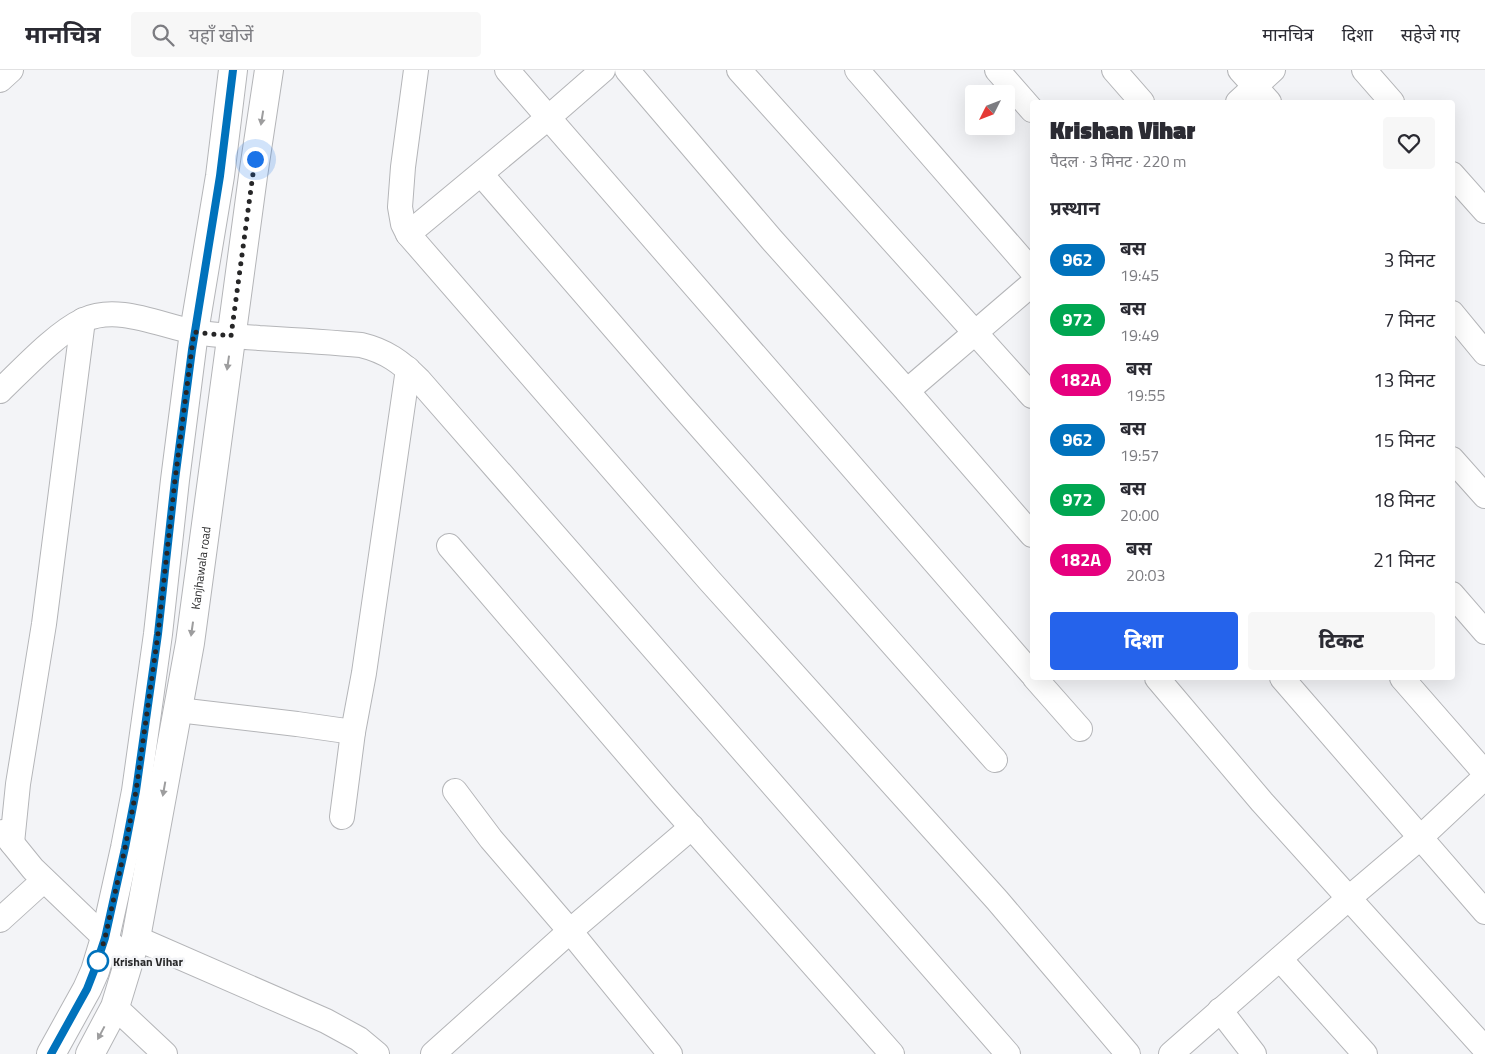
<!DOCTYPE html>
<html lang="hi">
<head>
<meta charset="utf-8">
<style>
	:root { --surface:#fff; --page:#f7f7f7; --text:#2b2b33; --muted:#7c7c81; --line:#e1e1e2; --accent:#2563eb }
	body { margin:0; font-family:"Titillium Web","Noto Sans Devanagari",sans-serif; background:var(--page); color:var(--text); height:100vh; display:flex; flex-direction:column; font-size:19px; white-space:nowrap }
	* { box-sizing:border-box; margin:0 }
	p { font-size:16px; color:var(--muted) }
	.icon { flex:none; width:28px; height:28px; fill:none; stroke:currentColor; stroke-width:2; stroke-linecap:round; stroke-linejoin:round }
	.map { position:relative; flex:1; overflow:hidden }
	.details { position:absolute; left:1030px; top:30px; width:425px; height:580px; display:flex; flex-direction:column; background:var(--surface); border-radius:5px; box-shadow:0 5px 20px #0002 }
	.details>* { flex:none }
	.badge { padding:0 10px; border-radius:16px; font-size:18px; line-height:32px }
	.needle { width:32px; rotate:228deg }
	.tools { position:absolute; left:965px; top:15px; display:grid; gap:10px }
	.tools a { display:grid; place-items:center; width:50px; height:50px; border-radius:5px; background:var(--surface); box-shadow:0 5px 20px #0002; font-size:25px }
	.you { position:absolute; width:25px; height:25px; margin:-12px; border:4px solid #fff; border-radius:50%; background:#1a73e8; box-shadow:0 0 0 8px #1a73e833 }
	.map>.badge { position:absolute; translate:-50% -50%; box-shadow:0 0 0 2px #fff }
	h2 { padding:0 20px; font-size:19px; line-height:45px }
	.round { display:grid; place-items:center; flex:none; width:52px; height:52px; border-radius:5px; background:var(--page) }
	.headline { display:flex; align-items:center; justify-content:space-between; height:85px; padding:0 20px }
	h1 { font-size:24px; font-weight:800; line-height:38px }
	.cta { display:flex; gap:10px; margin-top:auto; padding:10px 20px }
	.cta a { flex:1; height:58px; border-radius:5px; background:var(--accent); color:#fff; font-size:20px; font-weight:800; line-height:58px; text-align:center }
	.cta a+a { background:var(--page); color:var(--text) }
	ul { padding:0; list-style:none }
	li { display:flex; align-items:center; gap:15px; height:60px; padding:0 20px }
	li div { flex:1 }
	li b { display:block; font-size:19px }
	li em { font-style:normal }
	li .badge { min-width:55px; font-weight:700; text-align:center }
	header { display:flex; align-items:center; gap:30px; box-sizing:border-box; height:70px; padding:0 25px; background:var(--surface); border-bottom:1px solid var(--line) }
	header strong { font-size:24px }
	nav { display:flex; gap:28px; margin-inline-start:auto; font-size:18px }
	.search { width:350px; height:45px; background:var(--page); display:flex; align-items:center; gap:12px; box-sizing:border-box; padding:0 18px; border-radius:5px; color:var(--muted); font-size:19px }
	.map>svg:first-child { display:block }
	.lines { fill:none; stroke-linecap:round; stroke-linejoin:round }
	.minor-casing { stroke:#b4b5b8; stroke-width:26 }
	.secondary-casing { stroke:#b4b5b8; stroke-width:30 }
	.minor { stroke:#fff; stroke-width:24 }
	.secondary { stroke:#fff; stroke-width:28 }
	.oneway { fill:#9d9d9e }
	.line-casing { stroke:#fff; stroke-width:11 }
	.line { stroke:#0072bc; stroke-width:8 }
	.walk { stroke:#262627; stroke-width:5; stroke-dasharray:0 9 }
	.stop-dot { fill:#fff; stroke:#0072bc; stroke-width:2.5 }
	.labels { text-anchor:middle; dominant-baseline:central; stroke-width:5; stroke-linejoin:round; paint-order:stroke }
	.street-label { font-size:12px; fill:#262627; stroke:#f3f4f7 }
	.stop-label { font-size:12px; font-weight:bold; fill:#262627; stroke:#f3f4f7; text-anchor:start }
</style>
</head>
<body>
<header>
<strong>मानचित्र</strong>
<div class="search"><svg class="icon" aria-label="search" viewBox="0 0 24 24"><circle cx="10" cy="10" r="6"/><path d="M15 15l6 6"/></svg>यहाँ खोजें</div>
<nav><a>मानचित्र</a><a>दिशा</a><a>सहेजे गए</a></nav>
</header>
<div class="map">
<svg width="1485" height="984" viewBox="0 0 1485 984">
	<rect width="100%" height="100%" fill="#f3f4f7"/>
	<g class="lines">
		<g class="minor-casing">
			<g id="minor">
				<path d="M 416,0 L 403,97 L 400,137 L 403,154 L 408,164 L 709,510 L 997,830 L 1128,984"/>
				<path d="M 507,0 L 1032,604"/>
				<path d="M 627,0 L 772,170 L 907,321 L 1032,465"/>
				<path d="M 739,0 L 1032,326"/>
				<path d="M 857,0 L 1032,201"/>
				<path d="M 997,0 L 1032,40"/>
				<path d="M 1114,0 L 1142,32"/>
				<path d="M 1240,0 L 1269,32"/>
				<path d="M 1364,0 L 1392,32"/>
				<path d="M 0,10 L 11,0"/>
				<path d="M 1238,32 L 1273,0"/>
				<path d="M 481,104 L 680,334 L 995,690"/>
				<path d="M 1452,104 L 1485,141"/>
				<path d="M 408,164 L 549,47 L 603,0"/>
				<path d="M 1452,243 L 1485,283"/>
				<path d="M 0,321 C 23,299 56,263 84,250 C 118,234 161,256 195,262 C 216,266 238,266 259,268 C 293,270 327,272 361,275 C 386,281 401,292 419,310 L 1008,984"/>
				<path d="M 907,321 L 1032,214"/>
				<path d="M 1452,389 L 1485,426"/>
				<path d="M 449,476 L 663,725 L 892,984"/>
				<path d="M 1452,524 L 1485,562"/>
				<path d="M 1035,608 L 1080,659"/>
				<path d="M 1157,608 L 1262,732 L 1485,979"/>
				<path d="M 1282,608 L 1485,842"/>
				<path d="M 1402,608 L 1485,703"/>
				<path d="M 178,640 L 297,654 L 353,662"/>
				<path d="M 455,721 L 491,769 L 570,861 L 670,984"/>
				<path d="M 342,747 L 353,662 L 364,603 L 408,299"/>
				<path d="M 3,762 L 33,799 L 129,891"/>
				<path d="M 12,773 L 18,714 L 44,554 L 83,250"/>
				<path d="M 0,850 L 44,810"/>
				<path d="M 136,868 L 326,951 L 359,969 L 377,984"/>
				<path d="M 1280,889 L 1365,984"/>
				<path d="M 115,937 L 165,984"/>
				<path d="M 1220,940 L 1254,984"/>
				<path d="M 433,984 L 570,861 L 692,757"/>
				<path d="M 1171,984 L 1349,828 L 1421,767 L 1485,707"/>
			</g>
		</g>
		<g class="secondary-casing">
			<g id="secondary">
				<path d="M 51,984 L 87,919 L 95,901 L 105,868 L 125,778 L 136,721 L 158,564 L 175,410 L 194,262 L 220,106 L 233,0"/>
				<path id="s1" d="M 90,984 L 115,937 L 136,868 L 190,573 L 253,106 L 269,0"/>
			</g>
		</g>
		<use href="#minor" class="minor"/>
		<use href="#secondary" class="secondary"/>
	</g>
	<defs><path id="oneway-solid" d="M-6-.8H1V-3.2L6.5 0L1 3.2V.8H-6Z" transform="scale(1.25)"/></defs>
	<g class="oneway">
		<use href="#oneway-solid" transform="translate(262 48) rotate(99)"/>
		<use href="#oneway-solid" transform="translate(228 293) rotate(98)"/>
		<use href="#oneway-solid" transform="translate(192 559) rotate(98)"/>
		<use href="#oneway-solid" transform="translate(164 719) rotate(100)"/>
		<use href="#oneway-solid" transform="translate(101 963) rotate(118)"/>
	</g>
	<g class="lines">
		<g class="line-casing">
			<path id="line" d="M 51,984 L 87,919 L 94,901 L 105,868 L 125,778 L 136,721 L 158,564 L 175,410 L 192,280 L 220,106 L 233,0"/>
		</g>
		<use href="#line" class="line"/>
		<path class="walk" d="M 98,891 L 105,868 L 125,778 L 136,721 L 158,564 L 175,410 L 194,262 L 231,266 L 255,89"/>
	</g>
	<circle class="stop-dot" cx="98" cy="891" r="10"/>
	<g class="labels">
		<g class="street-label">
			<text stroke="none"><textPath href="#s1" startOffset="501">Kanjhawala road</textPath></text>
		</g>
		<g class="stop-label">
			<text x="113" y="891">Krishan Vihar</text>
		</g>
	</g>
</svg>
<div class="tools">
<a><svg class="needle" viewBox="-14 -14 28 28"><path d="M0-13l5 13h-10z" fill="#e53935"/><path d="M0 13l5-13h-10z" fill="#7c7c81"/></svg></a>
</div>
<div class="you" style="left:255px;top:89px"></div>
<section class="details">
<div class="headline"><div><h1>Krishan Vihar</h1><p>पैदल · 3 मिनट · 220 m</p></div><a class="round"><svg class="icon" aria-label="heart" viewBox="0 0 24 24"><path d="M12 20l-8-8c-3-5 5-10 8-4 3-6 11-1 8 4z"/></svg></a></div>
<h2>प्रस्थान</h2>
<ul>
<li><span class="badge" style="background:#0072bc;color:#fff">962</span><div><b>बस</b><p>19:45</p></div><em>3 मिनट</em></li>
<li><span class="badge" style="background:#00a651;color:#fff">972</span><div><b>बस</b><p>19:49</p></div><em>7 मिनट</em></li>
<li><span class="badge" style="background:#e6007e;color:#fff">182A</span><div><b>बस</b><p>19:55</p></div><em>13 मिनट</em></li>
<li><span class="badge" style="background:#0072bc;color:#fff">962</span><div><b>बस</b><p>19:57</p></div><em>15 मिनट</em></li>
<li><span class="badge" style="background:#00a651;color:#fff">972</span><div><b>बस</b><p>20:00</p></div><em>18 मिनट</em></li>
<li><span class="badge" style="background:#e6007e;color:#fff">182A</span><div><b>बस</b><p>20:03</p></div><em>21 मिनट</em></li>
</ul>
<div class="cta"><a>दिशा</a><a>टिकट</a></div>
</section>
</div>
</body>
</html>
